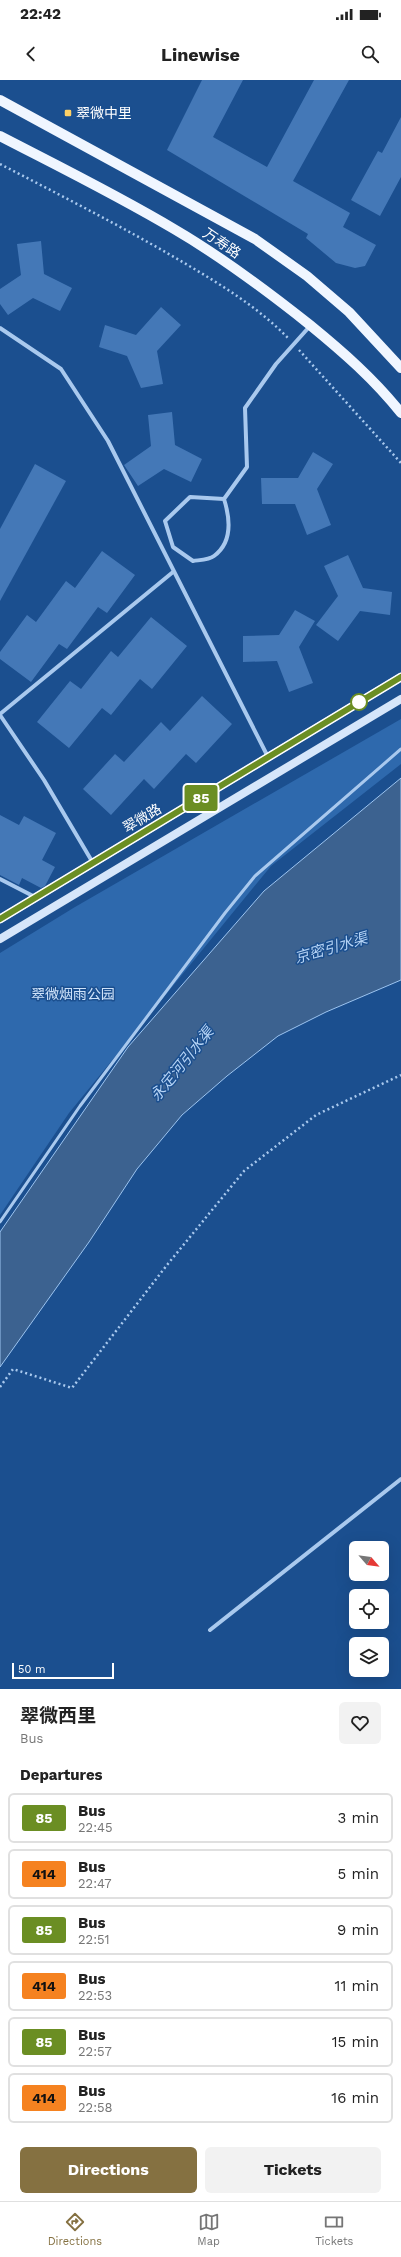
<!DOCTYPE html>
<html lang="en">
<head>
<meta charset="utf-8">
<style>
	:root { --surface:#fff; --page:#f2f2f2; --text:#222; --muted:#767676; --line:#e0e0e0; --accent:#857141 }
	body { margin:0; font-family:"Work Sans","Noto Sans SC",sans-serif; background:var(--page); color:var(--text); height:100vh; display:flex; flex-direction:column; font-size:15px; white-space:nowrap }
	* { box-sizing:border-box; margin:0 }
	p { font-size:13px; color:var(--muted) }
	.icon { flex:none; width:22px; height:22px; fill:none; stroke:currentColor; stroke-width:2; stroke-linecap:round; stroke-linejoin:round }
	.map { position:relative; height:1609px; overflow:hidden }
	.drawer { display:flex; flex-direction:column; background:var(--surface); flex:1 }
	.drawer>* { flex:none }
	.badge { padding:0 8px; border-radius:3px; font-size:14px; line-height:26px }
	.needle { width:26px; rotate:118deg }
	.buttons { position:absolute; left:349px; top:1461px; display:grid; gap:8px }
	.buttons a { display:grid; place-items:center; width:40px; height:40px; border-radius:6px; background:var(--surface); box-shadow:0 4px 16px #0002; font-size:20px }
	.scale { position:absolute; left:12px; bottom:10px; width:102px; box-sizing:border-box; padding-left:4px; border:2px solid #fff; border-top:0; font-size:11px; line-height:14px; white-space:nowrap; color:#fff; -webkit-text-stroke:3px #1b4f8f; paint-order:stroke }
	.map>.badge { position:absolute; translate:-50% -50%; box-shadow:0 0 0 2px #fff }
	h2 { padding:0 20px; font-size:15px; line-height:36px }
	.round { display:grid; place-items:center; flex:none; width:42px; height:42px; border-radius:6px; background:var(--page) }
	.summary { display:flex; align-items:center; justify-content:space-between; height:68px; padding:0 20px }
	h1 { font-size:19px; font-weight:700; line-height:30px }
	.button { display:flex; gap:8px; margin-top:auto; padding:8px 20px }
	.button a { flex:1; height:46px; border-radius:6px; background:var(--accent); color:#fff; font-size:16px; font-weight:700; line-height:46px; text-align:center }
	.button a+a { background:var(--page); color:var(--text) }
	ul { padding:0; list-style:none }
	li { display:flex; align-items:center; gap:12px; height:50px; margin:0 8px 6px; padding:0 12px; border:2px solid var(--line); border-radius:6px }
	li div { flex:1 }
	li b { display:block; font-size:15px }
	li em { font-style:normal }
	li .badge { min-width:44px; font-weight:700; text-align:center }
	.status { display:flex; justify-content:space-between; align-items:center; height:28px; padding:0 20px; background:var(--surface); direction:ltr }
	.status svg { height:11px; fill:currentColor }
	header { display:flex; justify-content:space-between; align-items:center; height:52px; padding:0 20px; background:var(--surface); font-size:18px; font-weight:700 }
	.tabs { display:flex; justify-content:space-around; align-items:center; height:56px; border-top:1px solid var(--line); background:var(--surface); font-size:11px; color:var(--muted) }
	.tabs a { display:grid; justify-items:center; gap:2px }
	.tabs .active { color:var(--accent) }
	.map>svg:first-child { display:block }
	.green { fill:#2e69ad }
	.water { fill:#3c6290; stroke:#9cc4f0 }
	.building { fill:#4478b7 }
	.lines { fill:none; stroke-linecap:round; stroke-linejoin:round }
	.path { stroke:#a9c9ee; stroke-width:2.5; stroke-dasharray:2 3; stroke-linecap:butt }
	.lane { stroke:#a9c9ee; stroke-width:3 }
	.street { stroke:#a9c9ee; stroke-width:4 }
	.secondary { stroke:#d6e6fa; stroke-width:8 }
	.primary { stroke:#f0f6ff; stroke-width:10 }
	.line-casing { stroke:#fff; stroke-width:9 }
	.line { stroke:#6b8e23; stroke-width:6 }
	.poi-dot { fill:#ffd166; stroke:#1b4f8f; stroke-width:1.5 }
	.stop-dot { fill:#fff; stroke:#6b8e23; stroke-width:2 }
	.labels { text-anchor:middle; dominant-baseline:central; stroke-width:3; stroke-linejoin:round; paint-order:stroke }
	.poi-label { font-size:14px; fill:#fff; stroke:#1b4f8f; text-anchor:start }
	.street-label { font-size:14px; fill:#fff; stroke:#1b4f8f }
	.park-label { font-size:14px; fill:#cfe3fa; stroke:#1b4f8f }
	.water-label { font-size:15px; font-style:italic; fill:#b5d3f5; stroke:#1b4f8f }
</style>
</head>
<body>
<div class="status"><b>22:42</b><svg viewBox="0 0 49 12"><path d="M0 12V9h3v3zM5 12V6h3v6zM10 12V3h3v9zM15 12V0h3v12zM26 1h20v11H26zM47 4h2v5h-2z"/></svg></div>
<header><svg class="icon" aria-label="back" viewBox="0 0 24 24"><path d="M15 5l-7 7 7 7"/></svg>Linewise<svg class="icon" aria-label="search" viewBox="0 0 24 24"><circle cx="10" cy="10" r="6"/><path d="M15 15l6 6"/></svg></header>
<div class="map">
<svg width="401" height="1609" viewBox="0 0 401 1609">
	<rect width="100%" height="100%" fill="#1b4f8f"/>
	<path class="green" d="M 401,639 L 401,684 L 271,786 L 69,1033 L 0,1135 L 0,873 L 75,827 Z"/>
	<path class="water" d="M 401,698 L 401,900 L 326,932 L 278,956 L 227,996 L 182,1035 L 137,1089 L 89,1162 L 0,1287 L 0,1152 L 128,967 L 264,811 Z"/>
	<g class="building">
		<path d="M 202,0 L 243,0 L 213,57 L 267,87 L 314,0 L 349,0 L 293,101 L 350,133 L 343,147 L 376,165 L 365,186 L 355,188 L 336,183 L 306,158 L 308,154 L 167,70 Z"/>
		<path d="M 401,37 L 401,97 L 380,136 L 351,120 L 378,71 L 382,73 Z"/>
		<path d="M 41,161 L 44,194 L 72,208 L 60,231 L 33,218 L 8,235 L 0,224 L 0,209 L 21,195 L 17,164 Z"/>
		<path d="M 161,227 L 181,245 L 157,271 L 163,304 L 141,308 L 127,276 L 99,267 L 105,245 L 136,255 Z"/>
		<path d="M 172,332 L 175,365 L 202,379 L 191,402 L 164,389 L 138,406 L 124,385 L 151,366 L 148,335 Z"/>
		<path d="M 313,372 L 333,384 L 317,409 L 331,445 L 307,455 L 295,424 L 262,424 L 261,398 L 298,398 Z"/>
		<path d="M 35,384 L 66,401 L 0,521 L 0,449 Z"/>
		<path d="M 102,471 L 135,495 L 107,533 L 98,527 L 67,569 L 59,564 L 31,602 L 0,579 L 0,572 L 27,535 L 36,542 L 66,501 L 75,508 Z"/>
		<path d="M 348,475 L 363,508 L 392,512 L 390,535 L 360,531 L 338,561 L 316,545 L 338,516 L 324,486 Z"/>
		<path d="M 295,530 L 315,541 L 299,567 L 313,603 L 289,612 L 277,581 L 243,582 L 243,556 L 279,555 Z"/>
		<path d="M 151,537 L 187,566 L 152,609 L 140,599 L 111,635 L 102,628 L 69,668 L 37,642 L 70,601 L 81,609 L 111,571 L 118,577 Z"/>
		<path d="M 202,616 L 232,644 L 196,683 L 186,674 L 154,709 L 144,699 L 111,735 L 83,709 L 115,674 L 124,682 L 161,642 L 170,651 Z"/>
		<path d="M 0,735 L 19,745 L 24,736 L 56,753 L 42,780 L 55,787 L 45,806 L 41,808 L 22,798 L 19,805 L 0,795 Z"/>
	</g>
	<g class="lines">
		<g class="path">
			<path d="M 0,84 C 58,114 117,144 174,177 C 215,201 256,225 289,259"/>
			<path d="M 299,270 L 401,383"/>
			<path d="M 0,1307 L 13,1289 L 72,1308 L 167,1185 L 244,1091 L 316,1035 L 401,995"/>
		</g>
		<path class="lane" d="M 0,1142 L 80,1026 L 225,833 L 255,796 L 401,669"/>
		<g class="street">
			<path d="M 0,248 L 61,289 L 108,361 L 268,677"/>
			<path d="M 224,419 L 190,417 L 165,441 L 173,467 L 193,481 C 199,480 209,480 214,476 C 233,462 230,438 224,419 L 247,387 L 245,328 L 276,284 L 310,246"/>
			<path d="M 0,634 L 173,492"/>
			<path d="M 0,635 L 44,700 L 93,783"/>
			<path d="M 0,799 L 35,817"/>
			<path d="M 210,1550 L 401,1399"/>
		</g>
		<g class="secondary">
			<path d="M 0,839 L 401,597"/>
			<path d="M 0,859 L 401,619"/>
		</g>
		<g class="primary">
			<path d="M 0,20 L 255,159 L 307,196 L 349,232 L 401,288"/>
			<path d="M 0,56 C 58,86 117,115 174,149 C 222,177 266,210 310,245 C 343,272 374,299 401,333"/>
		</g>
	</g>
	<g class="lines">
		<g class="line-casing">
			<path id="line" d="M 0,839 L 401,597"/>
		</g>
		<use href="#line" class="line"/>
	</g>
	<rect class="poi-dot" x="64" y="29" width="8" height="8" rx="2"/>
	<circle class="stop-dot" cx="359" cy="622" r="8"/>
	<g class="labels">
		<g class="poi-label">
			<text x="76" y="33">翠微中里</text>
		</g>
		<g class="street-label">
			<text transform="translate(222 163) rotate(34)">万寿路</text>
			<text transform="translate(142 738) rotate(-31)">翠微路</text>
		</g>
		<g class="park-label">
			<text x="73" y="914">翠微烟雨公园</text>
		</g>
		<g class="water-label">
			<text transform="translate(331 868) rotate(-16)">京密引水渠</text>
			<text transform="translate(182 984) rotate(-51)">永定河引水渠</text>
		</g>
	</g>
</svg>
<div class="buttons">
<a><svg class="needle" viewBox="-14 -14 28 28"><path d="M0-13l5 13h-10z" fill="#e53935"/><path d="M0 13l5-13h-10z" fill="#767676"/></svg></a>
<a><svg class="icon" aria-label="locate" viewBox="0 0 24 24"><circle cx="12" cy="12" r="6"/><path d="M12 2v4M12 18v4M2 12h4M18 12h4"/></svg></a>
<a><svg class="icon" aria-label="layers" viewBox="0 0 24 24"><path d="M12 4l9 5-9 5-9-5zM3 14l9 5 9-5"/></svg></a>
</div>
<div class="scale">50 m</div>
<b class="badge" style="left:201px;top:718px;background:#6b8e23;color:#fff">85</b>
</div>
<section class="drawer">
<div class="summary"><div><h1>翠微西里</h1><p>Bus</p></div><a class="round"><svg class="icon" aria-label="heart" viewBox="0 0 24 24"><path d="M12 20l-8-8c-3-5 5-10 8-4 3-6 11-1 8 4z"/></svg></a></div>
<h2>Departures</h2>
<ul>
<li><span class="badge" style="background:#6b8e23;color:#fff">85</span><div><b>Bus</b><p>22:45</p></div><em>3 min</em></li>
<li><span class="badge" style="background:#f58220;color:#111">414</span><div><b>Bus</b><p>22:47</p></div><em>5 min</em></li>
<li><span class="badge" style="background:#6b8e23;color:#fff">85</span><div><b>Bus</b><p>22:51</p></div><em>9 min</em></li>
<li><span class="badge" style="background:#f58220;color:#111">414</span><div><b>Bus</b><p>22:53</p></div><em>11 min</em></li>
<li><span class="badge" style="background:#6b8e23;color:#fff">85</span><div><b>Bus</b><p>22:57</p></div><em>15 min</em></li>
<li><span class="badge" style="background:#f58220;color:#111">414</span><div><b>Bus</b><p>22:58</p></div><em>16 min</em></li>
</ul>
<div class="button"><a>Directions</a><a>Tickets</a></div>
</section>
<nav class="tabs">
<a class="active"><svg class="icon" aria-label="directions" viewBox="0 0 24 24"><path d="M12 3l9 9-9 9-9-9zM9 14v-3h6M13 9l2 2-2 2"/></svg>Directions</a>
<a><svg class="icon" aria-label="map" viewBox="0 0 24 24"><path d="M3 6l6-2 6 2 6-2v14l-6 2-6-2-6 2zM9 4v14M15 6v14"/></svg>Map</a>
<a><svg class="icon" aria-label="tickets" viewBox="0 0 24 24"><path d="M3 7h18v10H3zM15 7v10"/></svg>Tickets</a>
</nav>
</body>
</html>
